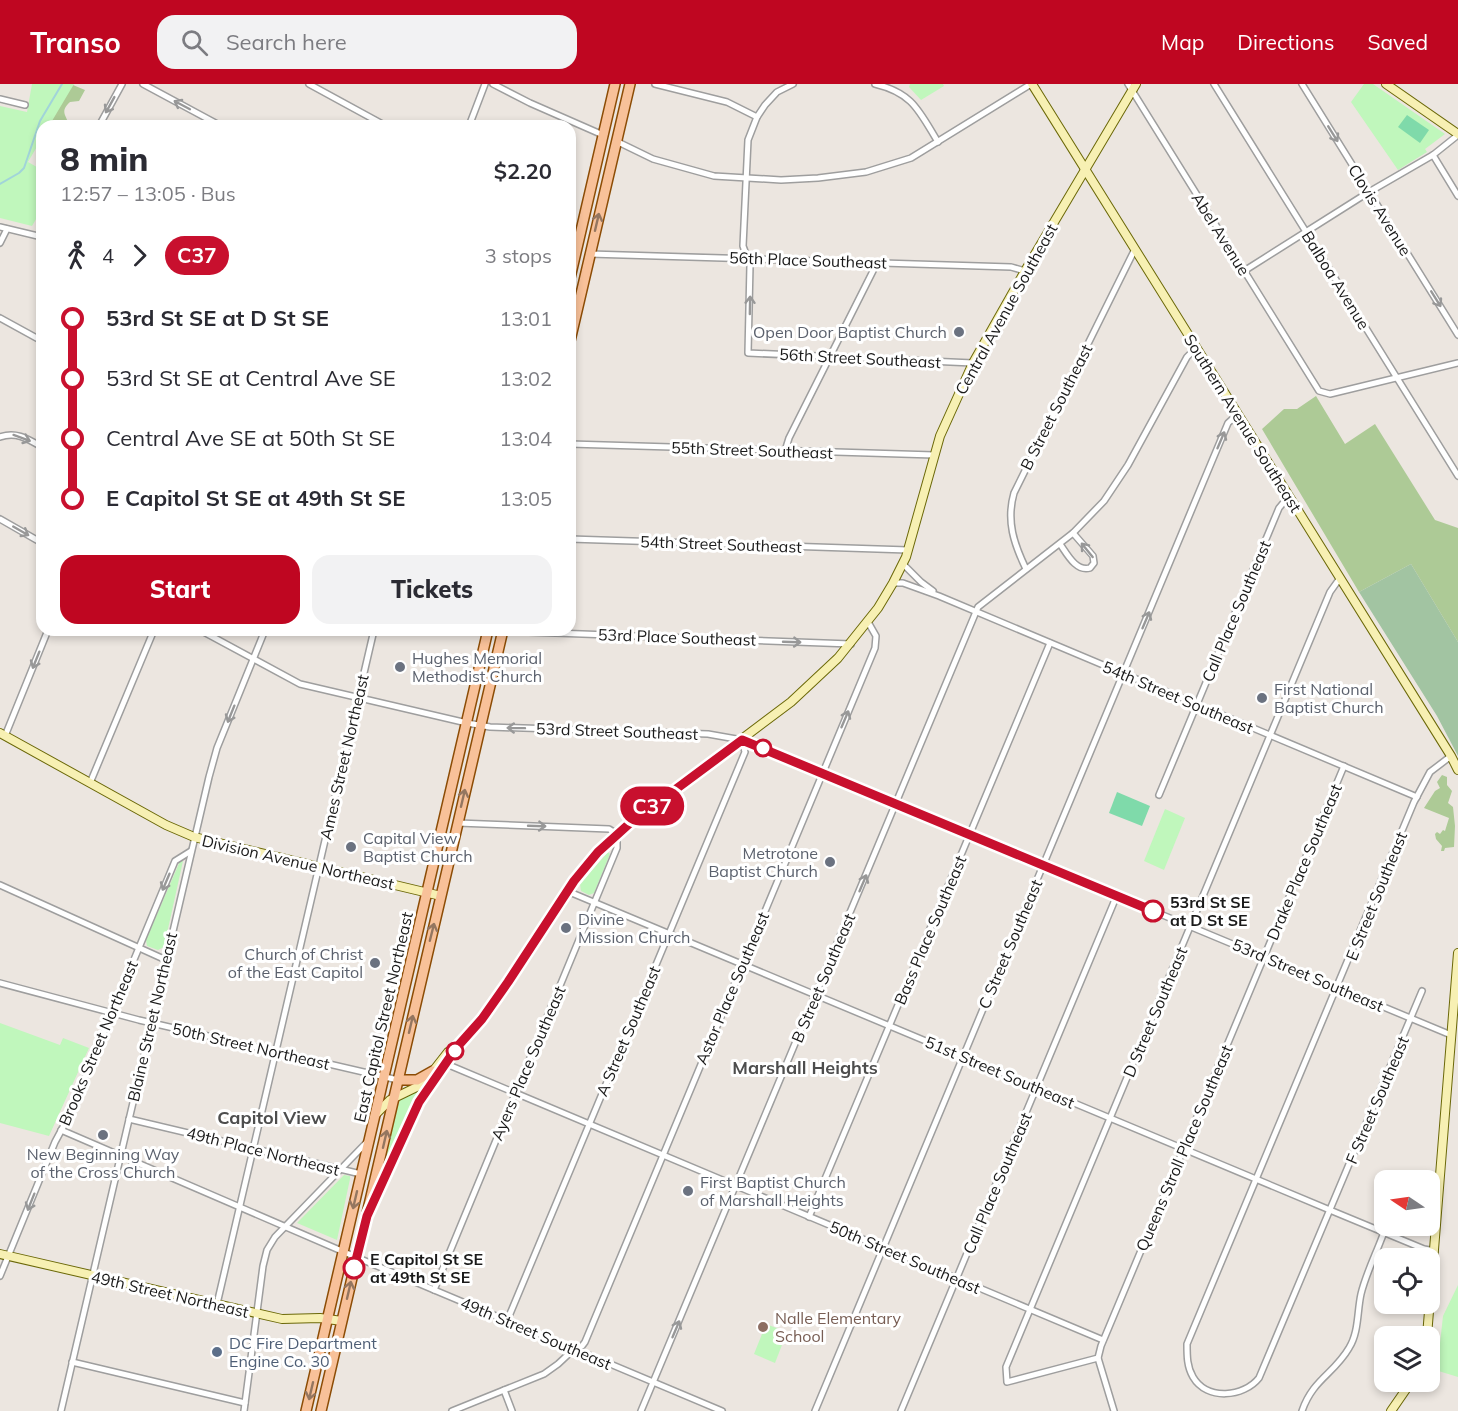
<!DOCTYPE html>
<html lang="en">
<head>
<meta charset="utf-8">
<style>
	:root { --surface:#fff; --page:#f2f2f3; --text:#2b2b33; --muted:#7c7c81; --accent:#bf0621 }
	body { margin:0; font-family:Mulish,sans-serif; background:var(--page); color:var(--text); height:100vh; display:flex; flex-direction:column; font-size:22px; white-space:nowrap }
	* { box-sizing:border-box; margin:0 }
	p { font-size:20px; color:var(--muted) }
	.icon { flex:none; width:33px; height:33px; fill:none; stroke:currentColor; stroke-width:2; stroke-linecap:round; stroke-linejoin:round }
	.map { position:relative; flex:1; overflow:hidden }
	.details { position:absolute; left:36px; top:36px; width:540px; height:516px; display:flex; flex-direction:column; background:var(--surface); border-radius:18px; box-shadow:0 3px 9px #0003 }
	.details>* { flex:none }
	.badge { padding:0 12px; border-radius:20px; font-size:21px; line-height:39px }
	.needle { width:39px; rotate:283deg }
	.buttons { position:absolute; left:1374px; top:1086px; display:grid; gap:12px }
	.buttons a { display:grid; place-items:center; width:66px; height:66px; border-radius:12px; background:var(--surface); box-shadow:0 3px 9px #0003; font-size:30px }
	.map>.badge { position:absolute; translate:-50% -50%; box-shadow:0 0 0 3px #fff }
	.legs { display:flex; align-items:center; gap:9px; height:66px; padding:0 24px; font-size:20px }
	.legs p { margin-inline-start:auto }
	.overview { display:flex; align-items:center; justify-content:space-between; height:102px; padding:0 24px }
	h1 { font-size:33px; font-weight:800; line-height:45px }
	.button { display:flex; gap:12px; margin-top:auto; padding:12px 24px }
	.button a { flex:1; height:69px; border-radius:18px; background:var(--accent); color:#fff; font-size:24px; font-weight:800; line-height:69px; text-align:center }
	.button a+a { background:var(--page); color:var(--text) }
	ul { padding:0 24px; list-style:none }
	li { display:flex; align-items:center; gap:21px; height:60px; font-size:22px }
	li i { display:grid; place-items:center; width:9px; height:100%; margin:0 8px; background:currentColor }
	li i::after { content:''; width:15px; height:15px; margin:-8px; border:4px solid; border-radius:50%; background:var(--surface) }
	li p { margin-inline-start:auto }
	li:first-child i { background:linear-gradient(#0000 50%,currentColor 0) }
	li:last-child i { background:linear-gradient(currentColor 50%,#0000 0) }
	header { display:flex; align-items:center; gap:36px; box-sizing:border-box; height:84px; padding:0 30px; background:var(--accent); color:#fff }
	header strong { font-size:28px }
	nav { display:flex; gap:33px; margin-inline-start:auto; font-size:21px }
	.search { width:420px; height:54px; background:var(--page); display:flex; align-items:center; gap:15px; box-sizing:border-box; padding:0 21px; border-radius:18px; color:var(--muted); font-size:22px }
	.map>svg:first-child { display:block }
	.forest { fill:#adca96 }
	.cemetery { fill:#a2c4a2 }
	.park { fill:#c0f7bc }
	.pitch { fill:#7fdaaa }
	.lines { fill:none; stroke-linecap:round; stroke-linejoin:round }
	.stream { stroke:#a1d4d9; stroke-width:2 }
	.street-casing { stroke:#9e9e9e; stroke-width:8 }
	.secondary-casing { stroke:#6b6808; stroke-width:10 }
	.primary-casing { stroke:#8c4c05; stroke-width:12 }
	.street { stroke:#fff; stroke-width:5 }
	.secondary { stroke:#f7f0b3; stroke-width:8 }
	.primary { stroke:#f8c199; stroke-width:9 }
	.oneway { stroke:#989898 }
	.oneway2 { stroke:#947660 }
	.line-1-casing { stroke:#fff; stroke-width:14 }
	.line-1 { stroke:#c8102e; stroke-width:9 }
	.worship-dot { fill:#6b7280; stroke:#fff; stroke-width:2 }
	.stop-1-dot { fill:#fff; stroke:#c8102e; stroke-width:3 }
	.education-dot { fill:#8d6e63; stroke:#fff; stroke-width:2 }
	.service-dot { fill:#5c6f8a; stroke:#fff; stroke-width:2 }
	.labels { text-anchor:middle; dominant-baseline:central; stroke-width:6; stroke-linejoin:round; paint-order:stroke }
	.street-label { font-size:16px; fill:#1a1a1a; stroke:#fff }
	.worship-label { font-size:16px; fill:#5b616d; stroke:#fff; text-anchor:start }
	.stop-label { font-size:16px; font-weight:bold; fill:#1a1a1a; stroke:#fff; text-anchor:start }
	.education-label { font-size:16px; fill:#785e54; stroke:#fff; text-anchor:start }
	.service-label { font-size:16px; fill:#4e5e75; stroke:#fff; text-anchor:start }
	.neighbourhood-label { font-size:18px; font-weight:bold; fill:#4d4d4d; stroke:#fff }
</style>
</head>
<body>
<header>
<strong>Transo</strong>
<div class="search"><svg class="icon" aria-label="search" viewBox="0 0 24 24"><circle cx="10" cy="10" r="6"/><path d="M15 15l6 6"/></svg>Search here</div>
<nav><a>Map</a><a>Directions</a><a>Saved</a></nav>
</header>
<div class="map">
<svg width="1458" height="1327" viewBox="0 0 1458 1327">
	<rect width="100%" height="100%" fill="#ece6e0"/>
	<g class="forest">
		<path d="M 73,1 L 85,6 L 79,17 L 70,18 C 59,28 67,31 69,42 L 45,42 Z"/>
		<path d="M 1316,312 L 1345,360 L 1375,340 L 1435,436 L 1458,444 L 1458,558 L 1411,480 L 1359,508 L 1262,345 L 1284,325 L 1297,325 Z"/>
		<path d="M 1442,691 L 1447,693 L 1447,701 L 1452,707 L 1448,719 L 1453,723 L 1455,742 L 1454,763 L 1445,764 L 1444,767 L 1441,767 L 1442,762 L 1436,755 L 1435,750 L 1437,748 L 1440,750 L 1443,746 L 1445,747 L 1449,734 L 1424,724 L 1435,707 L 1440,704 L 1437,698 Z"/>
	</g>
	<path class="cemetery" d="M 1411,480 L 1458,558 L 1458,672 L 1437,632 L 1359,508 Z"/>
	<g class="park">
		<path d="M 32,0 L 74,0 L 49,42 L 42,42 L 42,54 L 28,78 L 42,86 L 42,125 L 32,142 L 0,134 L 0,22 L 27,28 Z"/>
		<path d="M 910,0 L 943,0 L 944,2 L 921,16 L 909,3 Z"/>
		<path d="M 1364,0 L 1373,0 L 1445,50 L 1425,65 L 1427,68 L 1398,86 L 1351,18 Z"/>
		<path d="M 1165,725 L 1185,734 L 1164,786 L 1144,777 Z"/>
		<path d="M 608,768 L 610,770 L 594,809 L 589,811 L 581,807 L 580,800 Z"/>
		<path d="M 180,777 L 183,777 L 164,863 L 158,866 L 147,862 L 146,856 Z"/>
		<path d="M 0,939 L 60,961 L 63,954 L 89,964 L 49,1052 L 0,1039 Z"/>
		<path d="M 417,1008 C 410,1036 396,1062 383,1087 L 399,1015 Z"/>
		<path d="M 344,1091 L 350,1092 L 350,1095 L 337,1156 L 297,1139 Z"/>
		<path d="M 1458,1201 L 1458,1293 L 1432,1285 L 1440,1259 L 1443,1232 Z"/>
		<path d="M 766,1240 L 787,1248 L 775,1279 L 754,1270 Z"/>
	</g>
	<g class="pitch">
		<path d="M 1407,31 L 1429,46 L 1420,59 L 1398,43 Z"/>
		<path d="M 1117,708 L 1150,722 L 1142,742 L 1109,729 Z"/>
	</g>
	<g class="lines">
		<path class="stream" d="M 0,100 L 19,89 L 24,84 L 40,37 L 62,0"/>
		<g class="street-casing">
			<g id="street">
				<path d="M 143,0 L 221,42"/>
				<path d="M 309,0 L 386,42"/>
				<path d="M 493,0 L 530,19 L 603,51"/>
				<path d="M 655,0 L 727,18 L 757,33"/>
				<path d="M 793,0 L 777,8 L 765,21 L 757,33 L 748,56 L 743,162 L 750,181 L 748,269 L 973,279"/>
				<path d="M 875,0 C 913,9 919,27 938,58"/>
				<path d="M 1128,0 L 1319,307 L 1330,310 L 1458,279"/>
				<path d="M 1214,0 L 1458,392"/>
				<path d="M 1302,0 L 1458,251"/>
				<path d="M 0,15 L 25,21"/>
				<path d="M 99,42 L 122,0"/>
				<path d="M 469,42 L 485,0"/>
				<path d="M 616,57 L 653,75 L 714,92 L 781,96 L 818,94 L 866,88 L 911,74 L 1031,0"/>
				<path d="M 1433,71 L 1458,112"/>
				<path d="M 0,143 L 42,153"/>
				<path d="M 0,159 L 7,145"/>
				<path d="M 590,170 L 1011,183 L 1025,187"/>
				<path d="M 1244,187 L 1369,108 L 1433,71 L 1458,51"/>
				<path d="M 0,234 L 42,257"/>
				<path d="M 0,353 C 16,347 28,355 42,363"/>
				<path d="M 570,360 L 934,371"/>
				<path d="M 785,367 L 789,354 L 877,179"/>
				<path d="M 0,435 L 42,459"/>
				<path d="M 570,455 L 908,466"/>
				<path d="M 1060,460 C 1067,470 1076,488 1090,484 L 1094,479 L 1093,472 L 1073,449"/>
				<path d="M 903,480 L 921,498 L 933,507"/>
				<path d="M 1026,485 C 1014,460 1006,437 1014,409 L 1134,167"/>
				<path d="M 893,499 L 903,499 L 939,512 L 1417,713"/>
				<path d="M 200,546 L 300,600 L 467,639 L 490,643 L 708,650 L 742,656 L 1451,951"/>
				<path d="M 502,547 L 851,560"/>
				<path d="M 5,652 L 48,546"/>
				<path d="M 90,699 L 154,546"/>
				<path d="M 1159,711 L 1279,424 L 1289,412"/>
				<path d="M 0,801 L 166,876"/>
				<path d="M 567,807 L 1337,1129 L 1424,1165 L 1435,1167"/>
				<path d="M 0,899 L 139,936 L 398,996"/>
				<path d="M 1422,907 L 1259,1294 C 1244,1313 1207,1317 1193,1293 C 1187,1283 1187,1272 1187,1260 L 1414,718 L 1430,688 L 1451,672"/>
				<path d="M 444,979 L 1103,1256"/>
				<path d="M 129,1035 L 361,1090"/>
				<path d="M 61,1046 L 351,1171 L 722,1327"/>
				<path d="M 809,1133 L 1050,559"/>
				<path d="M 0,1192 L 55,1058 L 69,1032 L 175,777 L 191,767"/>
				<path d="M 434,1206 L 617,764 L 617,750 L 609,745 L 458,739"/>
				<path d="M 217,1220 L 374,546"/>
				<path d="M 507,1237 L 745,668 L 742,656"/>
				<path d="M 1098,1274 L 1007,1298 L 1006,1283 L 1330,508 L 1340,494"/>
				<path d="M 72,1278 L 245,1319"/>
				<path d="M 504,1306 L 512,1327"/>
				<path d="M 61,1327 L 209,693 L 217,664 L 265,546"/>
				<path d="M 244,1327 L 263,1182 L 267,1166 L 275,1153 L 368,1057"/>
				<path d="M 452,1327 L 544,1290 L 558,1280 L 574,1265 L 582,1262 L 585,1258 L 875,564 L 876,552 L 868,538"/>
				<path d="M 641,1327 L 978,523 L 1073,449 L 1104,417 L 1128,381 L 1187,273 L 1196,264"/>
				<path d="M 815,1327 L 1212,377 L 1228,339 L 1238,330"/>
				<path d="M 901,1327 L 1117,811"/>
				<path d="M 1114,1327 L 1098,1274 L 1101,1262 L 1344,682"/>
				<path d="M 1302,1327 C 1313,1295 1334,1290 1349,1264 C 1359,1248 1357,1228 1361,1210 C 1366,1189 1377,1168 1384,1148"/>
			</g>
		</g>
		<g class="secondary-casing">
			<g id="secondary">
				<path d="M 1032,0 L 1451,672 L 1458,686"/>
				<path d="M 1386,0 L 1458,50"/>
				<path d="M 0,649 L 166,741 L 194,753 L 441,812"/>
				<path d="M 375,1031 L 390,1016 L 423,1000 L 448,968 L 456,964"/>
				<path d="M 371,1123 C 389,1089 401,1052 418,1019 C 435,986 463,961 484,932 C 531,866 567,792 629,740 L 791,618 L 838,574 L 878,524 L 893,499 L 906,473 L 940,352 L 973,279 L 1025,187 L 1136,0"/>
				<path d="M 0,1170 L 282,1235 L 320,1234 L 342,1237"/>
				<path d="M 1427,1252 L 1458,869"/>
				<path d="M 1391,1327 L 1411,1298"/>
			</g>
		</g>
		<g class="primary-casing">
			<g id="primary">
				<path d="M 570,194 L 615,0"/>
				<path d="M 570,257 L 630,0"/>
				<path d="M 398,996 L 417,996 L 433,987"/>
				<path d="M 306,1327 L 488,546"/>
				<path d="M 321,1327 L 503,546"/>
			</g>
		</g>
		<use href="#street" class="street"/>
		<use href="#secondary" class="secondary"/>
		<use href="#primary" class="primary"/>
	</g>
	<defs><path id="oneway-shaft" d="M-6 0H5M1.5-3L5.5 0L1.5 3" fill="none" stroke-width="1.6" stroke-linecap="round" stroke-linejoin="round" transform="scale(1.5)"/></defs>
	<g class="oneway">
		<use href="#oneway-shaft" transform="translate(110 21) rotate(119)"/>
		<use href="#oneway-shaft" transform="translate(182 21) rotate(-152)"/>
		<use href="#oneway-shaft" transform="translate(1333 50) rotate(58)"/>
		<use href="#oneway-shaft" transform="translate(1436 215) rotate(58)"/>
		<use href="#oneway-shaft" transform="translate(750 221) rotate(-89)"/>
		<use href="#oneway-shaft" transform="translate(22 354) rotate(20)"/>
		<use href="#oneway-shaft" transform="translate(1221 356) rotate(-67)"/>
		<use href="#oneway-shaft" transform="translate(21 447) rotate(30)"/>
		<use href="#oneway-shaft" transform="translate(1087 466) rotate(-129)"/>
		<use href="#oneway-shaft" transform="translate(1146 536) rotate(-67)"/>
		<use href="#oneway-shaft" transform="translate(792 558) rotate(2)"/>
		<use href="#oneway-shaft" transform="translate(36 576) rotate(112)"/>
		<use href="#oneway-shaft" transform="translate(231 630) rotate(112)"/>
		<use href="#oneway-shaft" transform="translate(845 635) rotate(-67)"/>
		<use href="#oneway-shaft" transform="translate(516 644) rotate(-179)"/>
		<use href="#oneway-shaft" transform="translate(537 742) rotate(2)"/>
		<use href="#oneway-shaft" transform="translate(166 798) rotate(113)"/>
		<use href="#oneway-shaft" transform="translate(863 799) rotate(-67)"/>
		<use href="#oneway-shaft" transform="translate(31 1118) rotate(112)"/>
		<use href="#oneway-shaft" transform="translate(676 1245) rotate(-67)"/>
	</g>
	<g class="oneway2">
		<use href="#oneway-shaft" transform="translate(597 138) rotate(-77)"/>
		<use href="#oneway-shaft" transform="translate(463 714) rotate(-77)"/>
		<use href="#oneway-shaft" transform="translate(432 848) rotate(-76)"/>
		<use href="#oneway-shaft" transform="translate(411 940) rotate(-77)"/>
		<use href="#oneway-shaft" transform="translate(385 1055) rotate(-77)"/>
		<use href="#oneway-shaft" transform="translate(355 1116) rotate(103)"/>
		<use href="#oneway-shaft" transform="translate(349 1206) rotate(-77)"/>
		<use href="#oneway-shaft" transform="translate(311 1307) rotate(103)"/>
	</g>
	<g class="lines">
		<g class="line-1-casing">
			<path id="line-1" d="M 354,1184 L 367,1132 L 419,1018 L 457,963 L 482,935 L 508,898 L 574,797 L 598,768 L 629,740 L 742,656 L 1153,827"/>
		</g>
		<use href="#line-1" class="line-1"/>
	</g>
	<g class="worship-dot">
		<circle cx="959" cy="248" r="6"/>
		<circle cx="400" cy="583" r="6"/>
		<circle cx="1262" cy="614" r="6"/>
		<circle cx="351" cy="763" r="6"/>
		<circle cx="830" cy="778" r="6"/>
		<circle cx="566" cy="844" r="6"/>
		<circle cx="375" cy="879" r="6"/>
		<circle cx="103" cy="1051" r="6"/>
		<circle cx="688" cy="1107" r="6"/>
	</g>
	<g class="stop-1-dot">
		<circle cx="763" cy="664" r="8"/>
		<circle cx="1153" cy="827" r="10"/>
		<circle cx="455" cy="967" r="8"/>
		<circle cx="354" cy="1184" r="10"/>
	</g>
	<circle class="education-dot" cx="763" cy="1243" r="6"/>
	<circle class="service-dot" cx="217" cy="1268" r="6"/>
	<g class="labels">
		<g class="street-label">
			<text transform="translate(1380 126) rotate(58)">Clovis Avenue</text>
			<text transform="translate(1221 150) rotate(58)">Abel Avenue</text>
			<text transform="translate(808 176) rotate(2)">56th Place Southeast</text>
			<text transform="translate(1336 196) rotate(58)">Balboa Avenue</text>
			<text transform="translate(1006 225) rotate(-61)">Central Avenue Southeast</text>
			<text transform="translate(860 274) rotate(3)">56th Street Southeast</text>
			<text transform="translate(1056 323) rotate(-63)">B Street Southeast</text>
			<text transform="translate(1243 339) rotate(58)">Southern Avenue Southeast</text>
			<text transform="translate(752 366) rotate(2)">55th Street Southeast</text>
			<text transform="translate(721 460) rotate(2)">54th Street Southeast</text>
			<text transform="translate(1236 527) rotate(-67)">Call Place Southeast</text>
			<text transform="translate(677 553) rotate(2)">53rd Place Southeast</text>
			<text transform="translate(1178 613) rotate(23)">54th Street Southeast</text>
			<text transform="translate(617 647) rotate(2)">53rd Street Southeast</text>
			<text transform="translate(344 673) rotate(-77)">Ames Street Northeast</text>
			<text transform="translate(298 778) rotate(13)">Division Avenue Northeast</text>
			<text transform="translate(1304 778) rotate(-67)">Drake Place Southeast</text>
			<text transform="translate(1376 812) rotate(-68)">E Street Southeast</text>
			<text transform="translate(930 846) rotate(-67)">Bass Place Southeast</text>
			<text transform="translate(1010 860) rotate(-67)">C Street Southeast</text>
			<text transform="translate(1308 891) rotate(23)">53rd Street Southeast</text>
			<text transform="translate(823 894) rotate(-67)">B Street Southeast</text>
			<text transform="translate(732 904) rotate(-67)">Astor Place Southeast</text>
			<text transform="translate(1155 928) rotate(-67)">D Street Southeast</text>
			<text transform="translate(152 933) rotate(-77)">Blaine Street Northeast</text>
			<text transform="translate(383 933) rotate(-77)">East Capitol Street Northeast</text>
			<text transform="translate(628 947) rotate(-67)">A Street Southeast</text>
			<text transform="translate(98 959) rotate(-67)">Brooks Street Northeast</text>
			<text transform="translate(251 962) rotate(13)">50th Street Northeast</text>
			<text transform="translate(528 979) rotate(-67)">Ayers Place Southeast</text>
			<text transform="translate(1000 988) rotate(23)">51st Street Southeast</text>
			<text transform="translate(1377 1016) rotate(-67)">F Street Southeast</text>
			<text transform="translate(1184 1064) rotate(-67)">Queens Stroll Place Southeast</text>
			<text transform="translate(263 1067) rotate(14)">49th Place Northeast</text>
			<text transform="translate(997 1099) rotate(-67)">Call Place Southeast</text>
			<text transform="translate(905 1173) rotate(23)">50th Street Southeast</text>
			<text transform="translate(170 1210) rotate(13)">49th Street Northeast</text>
			<text transform="translate(536 1249) rotate(23)">49th Street Southeast</text>
		</g>
		<g class="worship-label">
			<text x="947" y="248" text-anchor="end">Open Door Baptist Church</text>
			<text x="412" y="574">Hughes Memorial<tspan x="412" dy="18">Methodist Church</tspan></text>
			<text x="1274" y="605">First National<tspan x="1274" dy="18">Baptist Church</tspan></text>
			<text x="363" y="754">Capital View<tspan x="363" dy="18">Baptist Church</tspan></text>
			<text x="818" y="769" text-anchor="end">Metrotone<tspan x="818" dy="18">Baptist Church</tspan></text>
			<text x="578" y="835">Divine<tspan x="578" dy="18">Mission Church</tspan></text>
			<text x="363" y="870" text-anchor="end">Church of Christ<tspan x="363" dy="18">of the East Capitol</tspan></text>
			<text x="103" y="1070" text-anchor="middle">New Beginning Way<tspan x="103" dy="18">of the Cross Church</tspan></text>
			<text x="700" y="1098">First Baptist Church<tspan x="700" dy="18">of Marshall Heights</tspan></text>
		</g>
		<g class="stop-label">
			<text x="1170" y="818">53rd St SE<tspan x="1170" dy="18">at D St SE</tspan></text>
			<text x="370" y="1175">E Capitol St SE<tspan x="370" dy="18">at 49th St SE</tspan></text>
		</g>
		<g class="education-label">
			<text x="775" y="1234">Nalle Elementary<tspan x="775" dy="18">School</tspan></text>
		</g>
		<g class="service-label">
			<text x="229" y="1259">DC Fire Department<tspan x="229" dy="18">Engine Co. 30</tspan></text>
		</g>
		<g class="neighbourhood-label">
			<text x="805" y="983">Marshall Heights</text>
			<text x="272" y="1033">Capitol View</text>
		</g>
	</g>
</svg>
<div class="buttons">
<a><svg class="needle" viewBox="-14 -14 28 28"><path d="M0-13l5 13h-10z" fill="#e53935"/><path d="M0 13l5-13h-10z" fill="#7c7c81"/></svg></a>
<a><svg class="icon" aria-label="locate" viewBox="0 0 24 24"><circle cx="12" cy="12" r="6"/><path d="M12 2v4M12 18v4M2 12h4M18 12h4"/></svg></a>
<a><svg class="icon" aria-label="layers" viewBox="0 0 24 24"><path d="M12 4l9 5-9 5-9-5zM3 14l9 5 9-5"/></svg></a>
</div>
<b class="badge" style="left:652px;top:722px;background:#c8102e;color:#fff">C37</b>
<section class="details">
<div class="overview"><div><h1>8 min</h1><p>12:57 – 13:05 · Bus</p></div><b>$2.20</b></div>
<div class="legs"><svg class="icon" aria-label="walk" viewBox="0 0 24 24"><circle cx="13" cy="4" r="2"/><path d="M13 8l-2 6 4 7M11 14l-3 7M7 12l3-4h3l4 4"/></svg>4<svg class="icon" aria-label="forward" viewBox="0 0 24 24"><path d="M9 5l7 7-7 7"/></svg><b class="badge" style="background:#c8102e;color:#fff">C37</b><p>3 stops</p></div>
<ul>
<li><i style="color:#c8102e"></i><b>53rd St SE at D St SE</b><p>13:01</p></li>
<li><i style="color:#c8102e"></i><span>53rd St SE at Central Ave SE</span><p>13:02</p></li>
<li><i style="color:#c8102e"></i><span>Central Ave SE at 50th St SE</span><p>13:04</p></li>
<li><i style="color:#c8102e"></i><b>E Capitol St SE at 49th St SE</b><p>13:05</p></li>
</ul>
<div class="button"><a>Start</a><a>Tickets</a></div>
</section>
</div>
</body>
</html>
